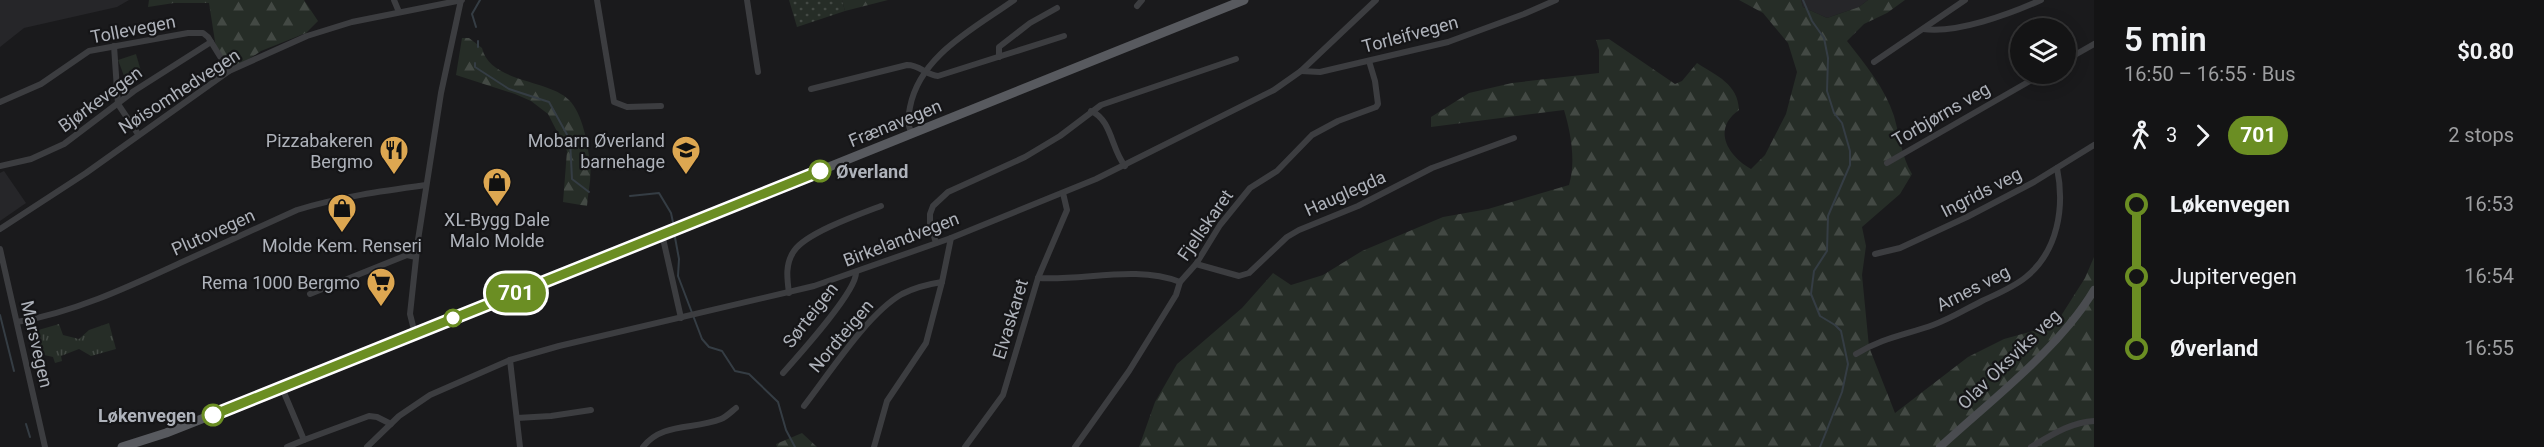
<!DOCTYPE html>
<html lang="en">
<head>
<meta charset="utf-8">
<style>
	:root { --surface:#141415; --page:#1d1d1e; --text:#f1f3f6; --muted:#9d9ea0; --line:#333334 }
	body { margin:0; font-family:Roboto,sans-serif; background:var(--page); color:var(--text); height:100vh; display:flex; flex-direction:column; font-size:22px; white-space:nowrap }
	* { box-sizing:border-box; margin:0 }
	p { font-size:20px; color:var(--muted) }
	.icon { flex:none; width:33px; height:33px; fill:none; stroke:currentColor; stroke-width:2; stroke-linecap:round; stroke-linejoin:round }
	.map { position:relative; flex:1; overflow:hidden }
	.sheet { display:flex; flex-direction:column; background:var(--surface); width:450px }
	.sheet>* { flex:none }
	.badge { padding:0 12px; border-radius:20px; font-size:21px; line-height:39px }
	.buttons { position:absolute; left:2010px; top:18px; display:grid; gap:12px }
	.buttons a { display:grid; place-items:center; width:66px; height:66px; border-radius:50%; background:var(--surface); box-shadow:0 3px 15px #0003,0 0 0 2px var(--line); font-size:30px }
	.map>.badge { position:absolute; translate:-50% -50%; box-shadow:0 0 0 3px #fff }
	.legs { display:flex; align-items:center; gap:9px; height:66px; padding:0 30px; font-size:20px }
	.legs p { margin-inline-start:auto }
	.overview { display:flex; align-items:center; justify-content:space-between; height:102px; padding:0 30px }
	h1 { font-size:33px; font-weight:600; line-height:45px }
	ul { padding:0 30px; list-style:none }
	li { display:flex; align-items:center; gap:21px; height:72px; font-size:22px }
	li i { display:grid; place-items:center; width:9px; height:100%; margin:0 8px; background:currentColor }
	li i::after { content:''; width:15px; height:15px; margin:-8px; border:4px solid; border-radius:50%; background:var(--surface) }
	li p { margin-inline-start:auto }
	li:first-child i { background:linear-gradient(#0000 50%,currentColor 0) }
	li:last-child i { background:linear-gradient(currentColor 50%,#0000 0) }
	main { display:flex; flex:1; min-height:0 }
	.map>svg:first-child { display:block }
	.built { fill:#262629 }
	.grass { fill:url(#grass-dots) }
	.forest { fill:url(#forest-firs) }
	.park { fill:url(#park-tufts) }
	.pitch { fill:#262d27 }
	.lines { fill:none; stroke-linecap:round; stroke-linejoin:round }
	.stream { stroke:#353d44; stroke-width:2 }
	.street { stroke:#3c3d40; stroke-width:6 }
	.secondary { stroke:#4a4c50; stroke-width:8 }
	.primary { stroke:#585a5f; stroke-width:9 }
	.line-1-casing { stroke:#fff; stroke-width:14 }
	.line-1 { stroke:#6b8e23; stroke-width:9 }
	.stop-1-dot { fill:#fff; stroke:#6b8e23; stroke-width:3 }
	.labels { text-anchor:middle; dominant-baseline:central; stroke-width:4.5; stroke-linejoin:round; paint-order:stroke }
	.street-label { font-size:18px; fill:#aeb2ba; stroke:#151517 }
	.poi-label { font-size:18px; fill:#aeb2ba; stroke:#151517; text-anchor:end }
	.stop-label { font-size:18px; font-weight:bold; fill:#aeb2ba; stroke:#151517; text-anchor:start }
</style>
</head>
<body>
<main>
<div class="map">
<svg width="2094" height="447" viewBox="0 0 2094 447">
	<defs>
		<pattern id="grass-dots" width="8" height="8" patternUnits="userSpaceOnUse" patternTransform="scale(1.5)"><rect width="8" height="8" fill="#262d27"/><path d="M2 2h.1M6 6h.1" fill="none" stroke="#434944" stroke-width="1.8" stroke-linecap="round"/></pattern>
		<pattern id="forest-firs" width="22" height="20" patternUnits="userSpaceOnUse" patternTransform="scale(1.5)"><rect width="22" height="20" fill="#262d27"/><path d="M5 1l3.5 6h-7zM16 11l3.5 6h-7z" fill="#434944"/></pattern>
		<pattern id="park-tufts" width="24" height="20" patternUnits="userSpaceOnUse" patternTransform="scale(1.5)"><rect width="24" height="20" fill="#262d27"/><path d="M3 7l-1-3M5 7V3M7 7l1-3M15 17l-1-3M17 17v-4M19 17l1-3" fill="none" stroke="#434944"/></pattern>
	</defs>
	<rect width="100%" height="100%" fill="#1a1a1c"/>
	<g class="built">
		<path d="M 0,0 L 129,0 L 117,7 L 24,28 L 0,47 Z"/>
		<path d="M 1801,0 L 1868,0 L 1859,7 L 1827,18 L 1803,7 Z"/>
		<path d="M 4,171 L 26,203 L 0,221 L 0,173 Z"/>
	</g>
	<path class="grass" d="M 789,0 L 842,0 L 845,11 L 797,27 Z"/>
	<g class="forest">
		<path d="M 149,0 L 304,0 L 318,21 L 306,33 L 261,51 L 225,75 L 216,48 L 209,3 L 174,3 L 148,7 Z"/>
		<path d="M 842,0 L 888,0 L 845,11 Z"/>
		<path d="M 1739,0 L 1801,0 L 1803,7 L 1827,18 L 1859,7 L 1868,0 L 1905,0 L 1887,13 L 1864,24 L 1847,41 C 1865,64 1885,88 1894,116 C 1900,137 1901,155 1912,174 L 1900,194 L 1862,227 L 1866,246 L 1862,275 L 1869,347 L 1895,413 L 1968,357 L 2004,339 L 2040,329 L 2059,319 L 2085,278 L 2094,257 L 2094,447 L 1139,447 L 1155,402 L 1177,364 L 1242,308 L 1273,273 L 1291,285 L 1323,275 L 1362,251 L 1443,217 L 1488,209 L 1569,185 C 1576,162 1571,133 1564,110 L 1431,127 L 1431,117 L 1469,93 L 1512,83 L 1599,73 L 1599,50 L 1596,40 L 1609,39 L 1675,84 L 1682,81 L 1697,63 C 1717,76 1738,84 1739,110 C 1712,129 1727,155 1751,169 L 1765,155 L 1786,114 L 1797,72 L 1788,43 L 1763,13 Z"/>
		<path d="M 462,38 L 469,38 L 482,48 C 490,83 549,79 569,100 C 583,114 588,145 590,164 C 592,177 588,192 587,206 L 563,202 L 567,151 L 548,114 L 531,101 L 515,94 L 456,75 Z"/>
		<path d="M 802,433 L 817,447 L 777,447 L 776,444 Z"/>
	</g>
	<path class="park" d="M 109,323 L 116,349 L 91,356 L 79,349 L 61,356 L 62,361 L 55,363 L 53,357 L 44,355 L 35,358 L 29,339 L 35,331 L 59,324 L 63,335 L 79,339 L 89,330 Z"/>
	<path class="pitch" d="M 136,54 L 141,71 L 124,76 L 118,60 Z"/>
	<g class="lines">
		<g class="stream">
			<path d="M 1803,0 L 1812,21 L 1824,38 L 1828,58 L 1827,91 L 1834,113 L 1842,123 L 1850,151 L 1850,165 L 1828,216 L 1827,251 L 1814,271 L 1811,294 L 1820,316 L 1835,325 L 1841,331 L 1848,364 L 1842,392 L 1820,447"/>
			<path d="M 476,27 L 472,14 L 480,0"/>
			<path d="M 478,47 L 478,41"/>
			<path d="M 475,63 L 475,67 L 509,89 L 549,102 L 570,140 L 572,179 L 589,192"/>
			<path d="M 630,196 L 659,193 L 671,213 L 674,227"/>
			<path d="M 674,232 L 679,259 L 678,276 L 702,339 L 709,347 L 722,351 L 735,371 L 749,374 L 778,402 L 786,430 L 795,447"/>
			<path d="M 0,315 L 14,371"/>
			<path d="M 26,424 L 30,437"/>
		</g>
		<g class="street">
			<path d="M 394,0 L 399,12"/>
			<path d="M 597,0 L 614,102 L 627,107 L 661,106"/>
			<path d="M 747,0 L 758,72"/>
			<path d="M 1137,6 L 1142,0"/>
			<path d="M 1923,29 C 1956,34 2010,14 2041,0"/>
			<path d="M 114,46 L 118,104 L 138,134"/>
			<path d="M 999,57 L 999,47 L 1030,23 L 1057,8"/>
			<path d="M 2066,60 L 2094,44"/>
			<path d="M 1874,62 L 1965,0"/>
			<path d="M 1301,71 L 1320,72 L 1448,42 L 1524,14 L 1556,0"/>
			<path d="M 811,89 L 907,65 C 920,65 926,75 938,76 L 1064,36"/>
			<path d="M 0,102 L 41,84 L 89,51 L 188,33 L 203,33 L 208,37 L 229,71"/>
			<path d="M 1091,111 C 1112,120 1111,149 1125,166"/>
			<path d="M 912,134 C 907,124 908,118 910,107 C 920,55 975,28 1014,0"/>
			<path d="M 1887,163 L 2042,74"/>
			<path d="M 0,166 L 31,159 L 64,144 L 134,91 L 211,42"/>
			<path d="M 0,229 L 86,173 L 229,71 L 307,36 L 352,22 L 462,0"/>
			<path d="M 662,234 L 681,318"/>
			<path d="M 936,243 L 930,223 L 930,214 L 933,206 L 948,192 L 1025,157 L 1060,136 L 1101,105 L 1236,59"/>
			<path d="M 0,249 L 45,447"/>
			<path d="M 1875,254 L 1900,248 L 1967,217 L 2034,182 L 2094,145"/>
			<path d="M 1196,264 L 1239,276 L 1249,273 L 1287,237 L 1299,230 L 1358,206 L 1432,168 L 1514,138"/>
			<path d="M 1038,278 C 1085,281 1135,265 1180,282"/>
			<path d="M 789,293 C 787,278 785,264 794,251 C 806,233 860,214 881,206"/>
			<path d="M 310,294 L 407,255 L 416,257"/>
			<path d="M 17,322 C 75,312 128,287 180,263 C 219,245 258,228 297,210 C 339,197 382,191 426,185"/>
			<path d="M 415,334 L 410,314 L 418,240 L 441,93 L 461,0"/>
			<path d="M 1856,354 C 1882,338 1905,335 1933,325 C 1950,319 1966,309 1982,301 C 1997,294 2014,287 2026,277 C 2058,251 2065,207 2057,168"/>
			<path d="M 510,360 L 520,447"/>
			<path d="M 783,373 C 798,356 856,292 856,273"/>
			<path d="M 282,388 L 304,440 L 369,416 L 377,417 L 391,424"/>
			<path d="M 804,406 C 829,374 868,313 902,294 C 914,288 929,284 942,282"/>
			<path d="M 517,418 L 551,416 L 591,410"/>
			<path d="M 287,447 L 304,440"/>
			<path d="M 367,447 L 399,416 L 430,395 L 510,360 L 559,346 L 814,286 L 951,238 L 1096,179 L 1274,90 L 1301,71 L 1376,0"/>
			<path d="M 643,447 C 662,422 694,430 721,419 C 726,417 731,412 736,408"/>
			<path d="M 874,447 L 887,401 L 926,343 L 942,282 L 951,238"/>
			<path d="M 965,447 L 1003,395 L 1038,278 L 1067,210 L 1063,193"/>
			<path d="M 1075,447 L 1129,371 L 1176,295 L 1180,282 L 1196,264 L 1220,225 L 1250,188 L 1277,171 L 1312,135 L 1338,121 L 1376,107 L 1378,104 L 1375,81 L 1369,61"/>
			<path d="M 2031,447 C 2050,436 2071,422 2094,421"/>
		</g>
		<path class="secondary" d="M 1940,447 C 1991,400 2059,349 2094,290"/>
		<path class="primary" d="M 122,447 L 166,433 L 232,407 L 1244,0"/>
	</g>
	<g class="lines">
		<g class="line-1-casing">
			<path id="line-1" d="M 213,415 L 820,171"/>
		</g>
		<use href="#line-1" class="line-1"/>
	</g>
	<defs>
		<g id="restaurant-pin" transform="scale(1.5)"><path d="M0 17L-7.5 6A9.5 9.5 0 1 1 7.5 6Z" fill="#dda751" stroke="#151517"/><path d="M-5-6h1v4h1v-4h1v4h1v-4h1v5L-1.5 .5V6h-2V.5L-5-1ZM5-6V6H3V1.5H1.5Q1.5-4 5-6Z" fill="#111"/></g>
		<g id="school-pin" transform="scale(1.5)"><path d="M0 17L-7.5 6A9.5 9.5 0 1 1 7.5 6Z" fill="#dda751" stroke="#151517"/><path d="M0-5L7-2L0 1L-7-2ZM-4 1L0 2.5L4 1V4Q0 6-4 4Z" fill="#111"/></g>
		<g id="shop-pin" transform="scale(1.5)"><path d="M0 17L-7.5 6A9.5 9.5 0 1 1 7.5 6Z" fill="#dda751" stroke="#151517"/><path d="M-5-2.5h2.3a2.7 3.5 0 0 1 5.4 0H5L5.5 6h-11ZM-1.5-2.5h3a1.5 2.3 0 0 0-3 0Z" fill="#111"/></g>
		<g id="supermarket-pin" transform="scale(1.5)"><path d="M0 17L-7.5 6A9.5 9.5 0 1 1 7.5 6Z" fill="#dda751" stroke="#151517"/><path d="M-6-5.5h2.5l.6 2H6L4.5 2H-2.5L-4.4-4H-6ZM-1.5 3.2a1.3 1.3 0 1 0 .1 0ZM3 3.2a1.3 1.3 0 1 0 .1 0Z" fill="#111"/></g>
	</defs>
	<g fill-rule="evenodd">
		<use href="#restaurant-pin" x="394" y="150"/>
		<use href="#school-pin" x="686" y="150"/>
		<use href="#shop-pin" x="497" y="182"/>
		<use href="#shop-pin" x="342" y="208"/>
		<use href="#supermarket-pin" x="381" y="282"/>
	</g>
	<g class="stop-1-dot">
		<circle cx="820" cy="171" r="10"/>
		<circle cx="453" cy="318" r="8"/>
		<circle cx="213" cy="415" r="10"/>
	</g>
	<g class="labels">
		<g class="street-label">
			<text transform="translate(133 29) rotate(-11)">Tollevegen</text>
			<text transform="translate(1410 34) rotate(-15)">Torleifvegen</text>
			<text transform="translate(179 91) rotate(-33)">Nøisomhedvegen</text>
			<text transform="translate(100 99) rotate(-36)">Bjørkevegen</text>
			<text transform="translate(1941 114) rotate(-30)">Torbjørns veg</text>
			<text transform="translate(895 123) rotate(-22)">Frænavegen</text>
			<text transform="translate(1981 192) rotate(-27)">Ingrids veg</text>
			<text transform="translate(1345 193) rotate(-24)">Hauglegda</text>
			<text transform="translate(1205 225) rotate(-55)">Fjellskaret</text>
			<text transform="translate(213 232) rotate(-24)">Plutovegen</text>
			<text transform="translate(901 239) rotate(-21)">Birkelandvegen</text>
			<text transform="translate(1973 288) rotate(-27)">Arnes veg</text>
			<text transform="translate(810 315) rotate(-52)">Sørteigen</text>
			<text transform="translate(1010 319) rotate(-73)">Elvaskaret</text>
			<text transform="translate(841 336) rotate(-50)">Nordteigen</text>
			<text transform="translate(37 344) rotate(77)">Marsvegen</text>
			<text transform="translate(2009 359) rotate(-44)">Olav Oksviks veg</text>
		</g>
		<g class="poi-label">
			<text x="373" y="140">Pizzabakeren<tspan x="373" dy="21">Bergmo</tspan></text>
			<text x="665" y="140">Mobarn Øverland<tspan x="665" dy="21">barnehage</tspan></text>
			<text x="497" y="219" text-anchor="middle">XL-Bygg Dale<tspan x="497" dy="21">Malo Molde</tspan></text>
			<text x="342" y="245" text-anchor="middle">Molde Kem. Renseri</text>
			<text x="360" y="282">Rema 1000 Bergmo</text>
		</g>
		<g class="stop-label">
			<text x="836" y="171">Øverland</text>
			<text x="196" y="415" text-anchor="end">Løkenvegen</text>
		</g>
	</g>
</svg>
<div class="buttons">
<a><svg class="icon" aria-label="layers" viewBox="0 0 24 24"><path d="M12 4l9 5-9 5-9-5zM3 14l9 5 9-5"/></svg></a>
</div>
<b class="badge" style="left:516px;top:293px;background:#6b8e23;color:#fff">701</b>
</div>
<section class="sheet">
<div class="overview"><div><h1>5 min</h1><p>16:50 – 16:55 · Bus</p></div><b>$0.80</b></div>
<div class="legs"><svg class="icon" aria-label="walk" viewBox="0 0 24 24"><circle cx="13" cy="4" r="2"/><path d="M13 8l-2 6 4 7M11 14l-3 7M7 12l3-4h3l4 4"/></svg>3<svg class="icon" aria-label="forward" viewBox="0 0 24 24"><path d="M9 5l7 7-7 7"/></svg><b class="badge" style="background:#6b8e23;color:#fff">701</b><p>2 stops</p></div>
<ul>
<li><i style="color:#6b8e23"></i><b>Løkenvegen</b><p>16:53</p></li>
<li><i style="color:#6b8e23"></i><span>Jupitervegen</span><p>16:54</p></li>
<li><i style="color:#6b8e23"></i><b>Øverland</b><p>16:55</p></li>
</ul>
</section>
</main>
</body>
</html>
